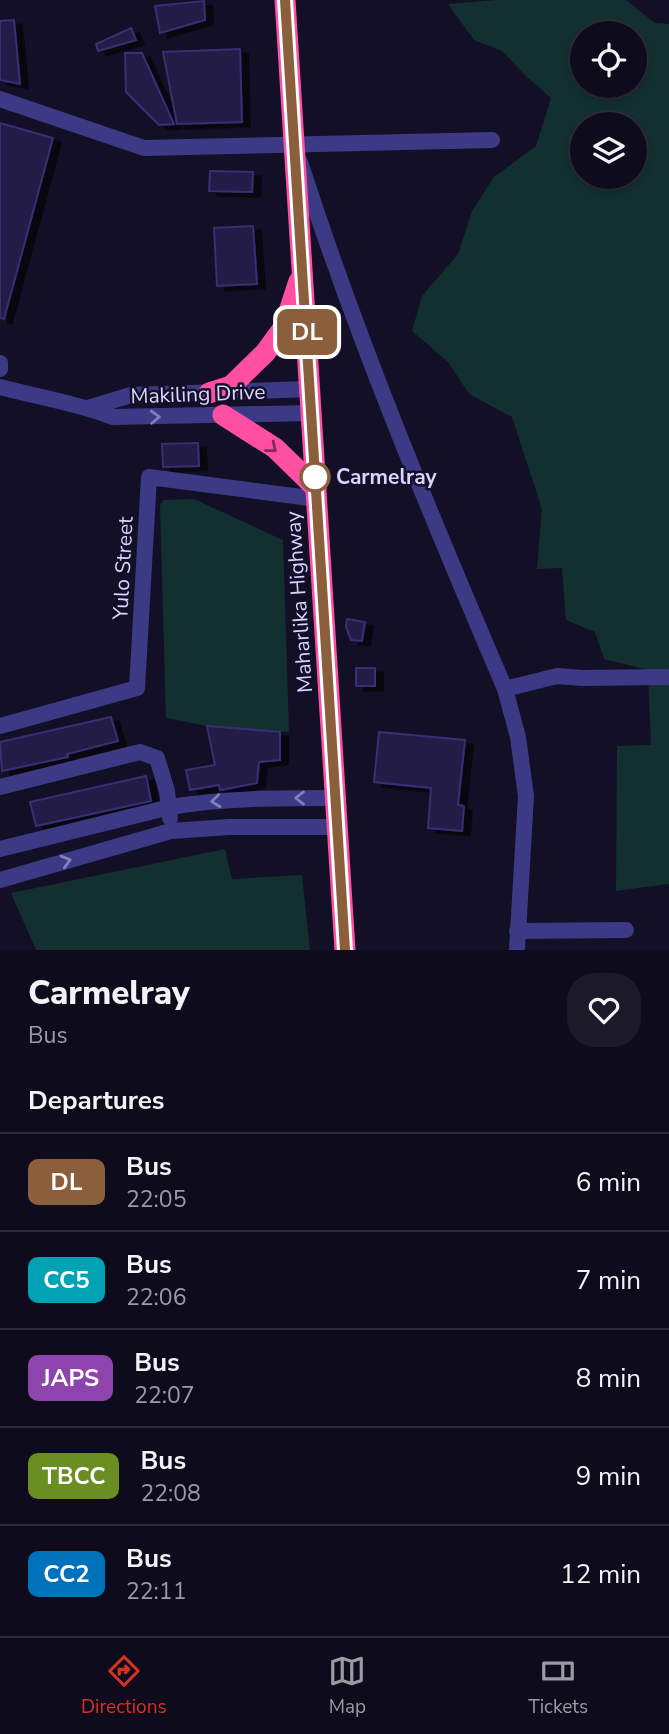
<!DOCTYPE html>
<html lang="en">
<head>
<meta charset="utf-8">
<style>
	:root { --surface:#0e0b1c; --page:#1c1929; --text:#f1f3f6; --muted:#9b9ba3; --line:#2e2b3b; --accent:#d93025 }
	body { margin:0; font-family:"Nunito Sans",sans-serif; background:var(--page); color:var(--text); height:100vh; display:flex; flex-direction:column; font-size:26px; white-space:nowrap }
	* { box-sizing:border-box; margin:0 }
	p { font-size:23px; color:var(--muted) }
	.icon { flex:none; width:38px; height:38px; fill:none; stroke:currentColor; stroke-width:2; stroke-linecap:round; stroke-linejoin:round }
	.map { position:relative; height:950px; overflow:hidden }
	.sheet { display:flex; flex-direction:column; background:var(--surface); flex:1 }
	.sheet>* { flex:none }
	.badge { padding:0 14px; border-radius:10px; font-size:24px; line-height:46px }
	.fabs { position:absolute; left:570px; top:21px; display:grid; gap:14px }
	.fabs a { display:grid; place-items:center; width:77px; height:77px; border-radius:50%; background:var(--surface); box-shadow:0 4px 10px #0003,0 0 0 2px var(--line); font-size:35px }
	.map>.badge { position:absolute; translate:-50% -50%; box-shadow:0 0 0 4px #fff }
	h2 { padding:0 28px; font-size:26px; line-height:63px }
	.round { display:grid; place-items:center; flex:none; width:74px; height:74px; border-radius:28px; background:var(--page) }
	.overview { display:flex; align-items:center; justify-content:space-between; height:119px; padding:0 28px }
	h1 { font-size:33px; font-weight:800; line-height:52px }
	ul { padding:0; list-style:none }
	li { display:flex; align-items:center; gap:21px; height:98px; padding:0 28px; border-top:2px solid var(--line) }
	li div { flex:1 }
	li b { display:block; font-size:26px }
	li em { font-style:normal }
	li .badge { min-width:77px; font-weight:700; text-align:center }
	.menu { display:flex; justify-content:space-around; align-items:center; height:98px; border-top:2px solid var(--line); background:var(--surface); font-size:19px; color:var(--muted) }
	.menu a { display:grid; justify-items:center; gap:4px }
	.menu .selected { color:var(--accent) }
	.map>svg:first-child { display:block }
	.green { fill:#12302f; fill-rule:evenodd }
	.building { fill:#241b47; stroke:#3b2d73; stroke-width:2; filter:url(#shadow) }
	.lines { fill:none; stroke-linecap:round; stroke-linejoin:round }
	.minor { stroke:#3d3a85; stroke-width:16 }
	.highway { stroke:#ff4fa3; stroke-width:21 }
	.oneway { stroke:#837fbc }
	.oneway2 { stroke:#7d2c5e }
	.line-casing { stroke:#fff; stroke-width:16 }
	.line { stroke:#8b5e3c; stroke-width:10 }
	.stop-dot { fill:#fff; stroke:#8b5e3c; stroke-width:3.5 }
	.labels { text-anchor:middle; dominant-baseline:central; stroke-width:5; stroke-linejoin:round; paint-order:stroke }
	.street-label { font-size:21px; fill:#d9d4ff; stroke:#130f26 }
	.stop-label { font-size:21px; font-weight:bold; fill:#d9d4ff; stroke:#130f26; text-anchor:start }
</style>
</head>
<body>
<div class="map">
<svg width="669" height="950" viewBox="0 0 669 950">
	<defs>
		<filter id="shadow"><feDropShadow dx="8" dy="4.5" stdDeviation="0" flood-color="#0009"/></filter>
	</defs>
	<rect width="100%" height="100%" fill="#130f26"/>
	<g class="green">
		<path d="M 496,0 L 626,0 L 655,23 L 669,24 L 669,884 L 616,891 L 617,746 L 651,745 L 648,670 L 604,659 L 595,632 L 566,620 L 562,568 L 537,569 L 542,509 L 512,417 L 469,394 L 448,362 L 412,331 L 422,296 L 458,254 L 472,211 L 494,177 L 536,146 L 551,98 L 526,76 L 502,51 L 474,40 L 448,4 ZM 583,33 L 635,33 L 635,86 L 583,86 ZM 583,124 L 635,124 L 635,177 L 583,177 Z"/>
		<path d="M 194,499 L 283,540 L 289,732 L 207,726 L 166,718 L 160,505 L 164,500 Z"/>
		<path d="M 225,849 L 232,879 L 302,875 L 310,950 L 36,950 L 11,893 Z"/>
	</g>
	<g class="building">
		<path d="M 204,1 L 205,20 L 160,33 L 155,6 Z"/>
		<path d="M 14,20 L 20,84 L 0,80 L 0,21 Z"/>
		<path d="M 131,28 L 136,40 L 98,51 L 96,44 Z"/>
		<path d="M 240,49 L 242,122 L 177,124 L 163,52 Z"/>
		<path d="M 125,53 L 142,53 L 174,124 L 159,125 L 126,92 Z"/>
		<path d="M 0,123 L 53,138 L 4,319 L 0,318 Z"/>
		<path d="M 210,171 L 253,172 L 252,192 L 209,191 Z"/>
		<path d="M 253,226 L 257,284 L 217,286 L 214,228 Z"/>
		<path d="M 198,443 L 199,466 L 163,467 L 162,444 Z"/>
		<path d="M 347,619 L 365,622 L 362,641 L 351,640 L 346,627 Z"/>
		<rect x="356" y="668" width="19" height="18"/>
		<path d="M 111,717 L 118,741 L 67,754 L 68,757 L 2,771 L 0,742 Z"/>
		<path d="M 207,726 L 280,732 L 280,760 L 259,762 L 257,783 L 220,790 L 219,785 L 190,790 L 186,770 L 215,765 Z"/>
		<path d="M 379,732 L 465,740 L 458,805 L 464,806 L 462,831 L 428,828 L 431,788 L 374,782 Z"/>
		<path d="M 146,776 L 151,801 L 36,826 L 30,802 Z"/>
	</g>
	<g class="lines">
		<g class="minor">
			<path d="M 0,99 L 144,148 L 492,140"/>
			<path d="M 300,162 C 358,342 431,516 505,689 L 518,737 L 526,796 L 517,950"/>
			<path d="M 0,363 L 0,369"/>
			<path d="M 0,387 C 38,397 77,403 113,417 L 311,413"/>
			<path d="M 88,408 L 131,395 L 310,389"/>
			<path d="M 505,689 L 557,676 L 582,678 L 669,677"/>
			<path d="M 0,726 L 137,688 L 149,477 L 317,499"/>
			<path d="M 0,787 L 140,752 L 157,758 L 167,791 L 170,818"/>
			<path d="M 0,849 L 170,807 C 225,798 280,798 336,798"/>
			<path d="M 0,880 L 171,831 L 229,827 L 337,827"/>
			<path d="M 517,931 L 626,930"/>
		</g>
		<g class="highway">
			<path d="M 285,0 L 345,950"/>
			<path d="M 209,393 L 231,386 L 265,353 L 284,327 L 299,281"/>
			<path d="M 223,415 L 275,448 L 316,488"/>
		</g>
	</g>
	<defs><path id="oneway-chevron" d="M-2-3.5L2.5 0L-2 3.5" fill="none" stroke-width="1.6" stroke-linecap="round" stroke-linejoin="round" transform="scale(1.75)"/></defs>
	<g class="oneway">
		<use href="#oneway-chevron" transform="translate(155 417) rotate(-2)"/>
		<use href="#oneway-chevron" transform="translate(300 798) rotate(180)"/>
		<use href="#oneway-chevron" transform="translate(216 801) rotate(174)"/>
		<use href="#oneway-chevron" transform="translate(66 861) rotate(-16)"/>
	</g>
	<use class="oneway2" href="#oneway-chevron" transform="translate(272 448) rotate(39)"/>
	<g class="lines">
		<g class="line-casing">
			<path id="line" d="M 285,0 L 345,950"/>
		</g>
		<use href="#line" class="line"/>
	</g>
	<circle class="stop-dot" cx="315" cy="477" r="14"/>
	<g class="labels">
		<g class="street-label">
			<text transform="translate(198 394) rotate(-2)">Makiling Drive</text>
			<text transform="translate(123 568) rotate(-87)">Yulo Street</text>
			<text transform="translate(299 602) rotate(-94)">Maharlika Highway</text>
		</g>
		<g class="stop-label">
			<text x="336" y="477">Carmelray</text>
		</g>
	</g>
</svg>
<div class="fabs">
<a><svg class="icon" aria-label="locate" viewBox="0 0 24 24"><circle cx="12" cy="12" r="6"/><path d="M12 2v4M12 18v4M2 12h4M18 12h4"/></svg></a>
<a><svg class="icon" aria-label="layers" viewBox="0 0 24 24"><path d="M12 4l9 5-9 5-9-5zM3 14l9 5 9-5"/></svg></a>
</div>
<b class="badge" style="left:307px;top:332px;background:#8b5e3c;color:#fff">DL</b>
</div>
<section class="sheet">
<div class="overview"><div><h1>Carmelray</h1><p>Bus</p></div><a class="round"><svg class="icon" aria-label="heart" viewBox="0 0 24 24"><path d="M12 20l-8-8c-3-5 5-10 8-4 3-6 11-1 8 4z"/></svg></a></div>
<h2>Departures</h2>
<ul>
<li><span class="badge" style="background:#8b5e3c;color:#fff">DL</span><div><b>Bus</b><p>22:05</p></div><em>6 min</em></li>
<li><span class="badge" style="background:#00a3b4;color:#fff">CC5</span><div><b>Bus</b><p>22:06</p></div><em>7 min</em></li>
<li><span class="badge" style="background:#8e44ad;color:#fff">JAPS</span><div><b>Bus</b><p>22:07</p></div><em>8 min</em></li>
<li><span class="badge" style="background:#6b8e23;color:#fff">TBCC</span><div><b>Bus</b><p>22:08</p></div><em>9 min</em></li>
<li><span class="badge" style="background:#0072bc;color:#fff">CC2</span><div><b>Bus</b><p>22:11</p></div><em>12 min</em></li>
</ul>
</section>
<nav class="menu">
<a class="selected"><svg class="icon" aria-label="directions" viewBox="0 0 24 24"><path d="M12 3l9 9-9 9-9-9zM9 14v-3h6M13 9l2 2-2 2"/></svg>Directions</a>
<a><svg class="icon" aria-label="map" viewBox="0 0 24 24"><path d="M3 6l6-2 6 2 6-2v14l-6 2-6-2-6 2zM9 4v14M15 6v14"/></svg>Map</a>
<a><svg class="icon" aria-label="tickets" viewBox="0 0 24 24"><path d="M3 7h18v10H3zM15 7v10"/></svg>Tickets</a>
</nav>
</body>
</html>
